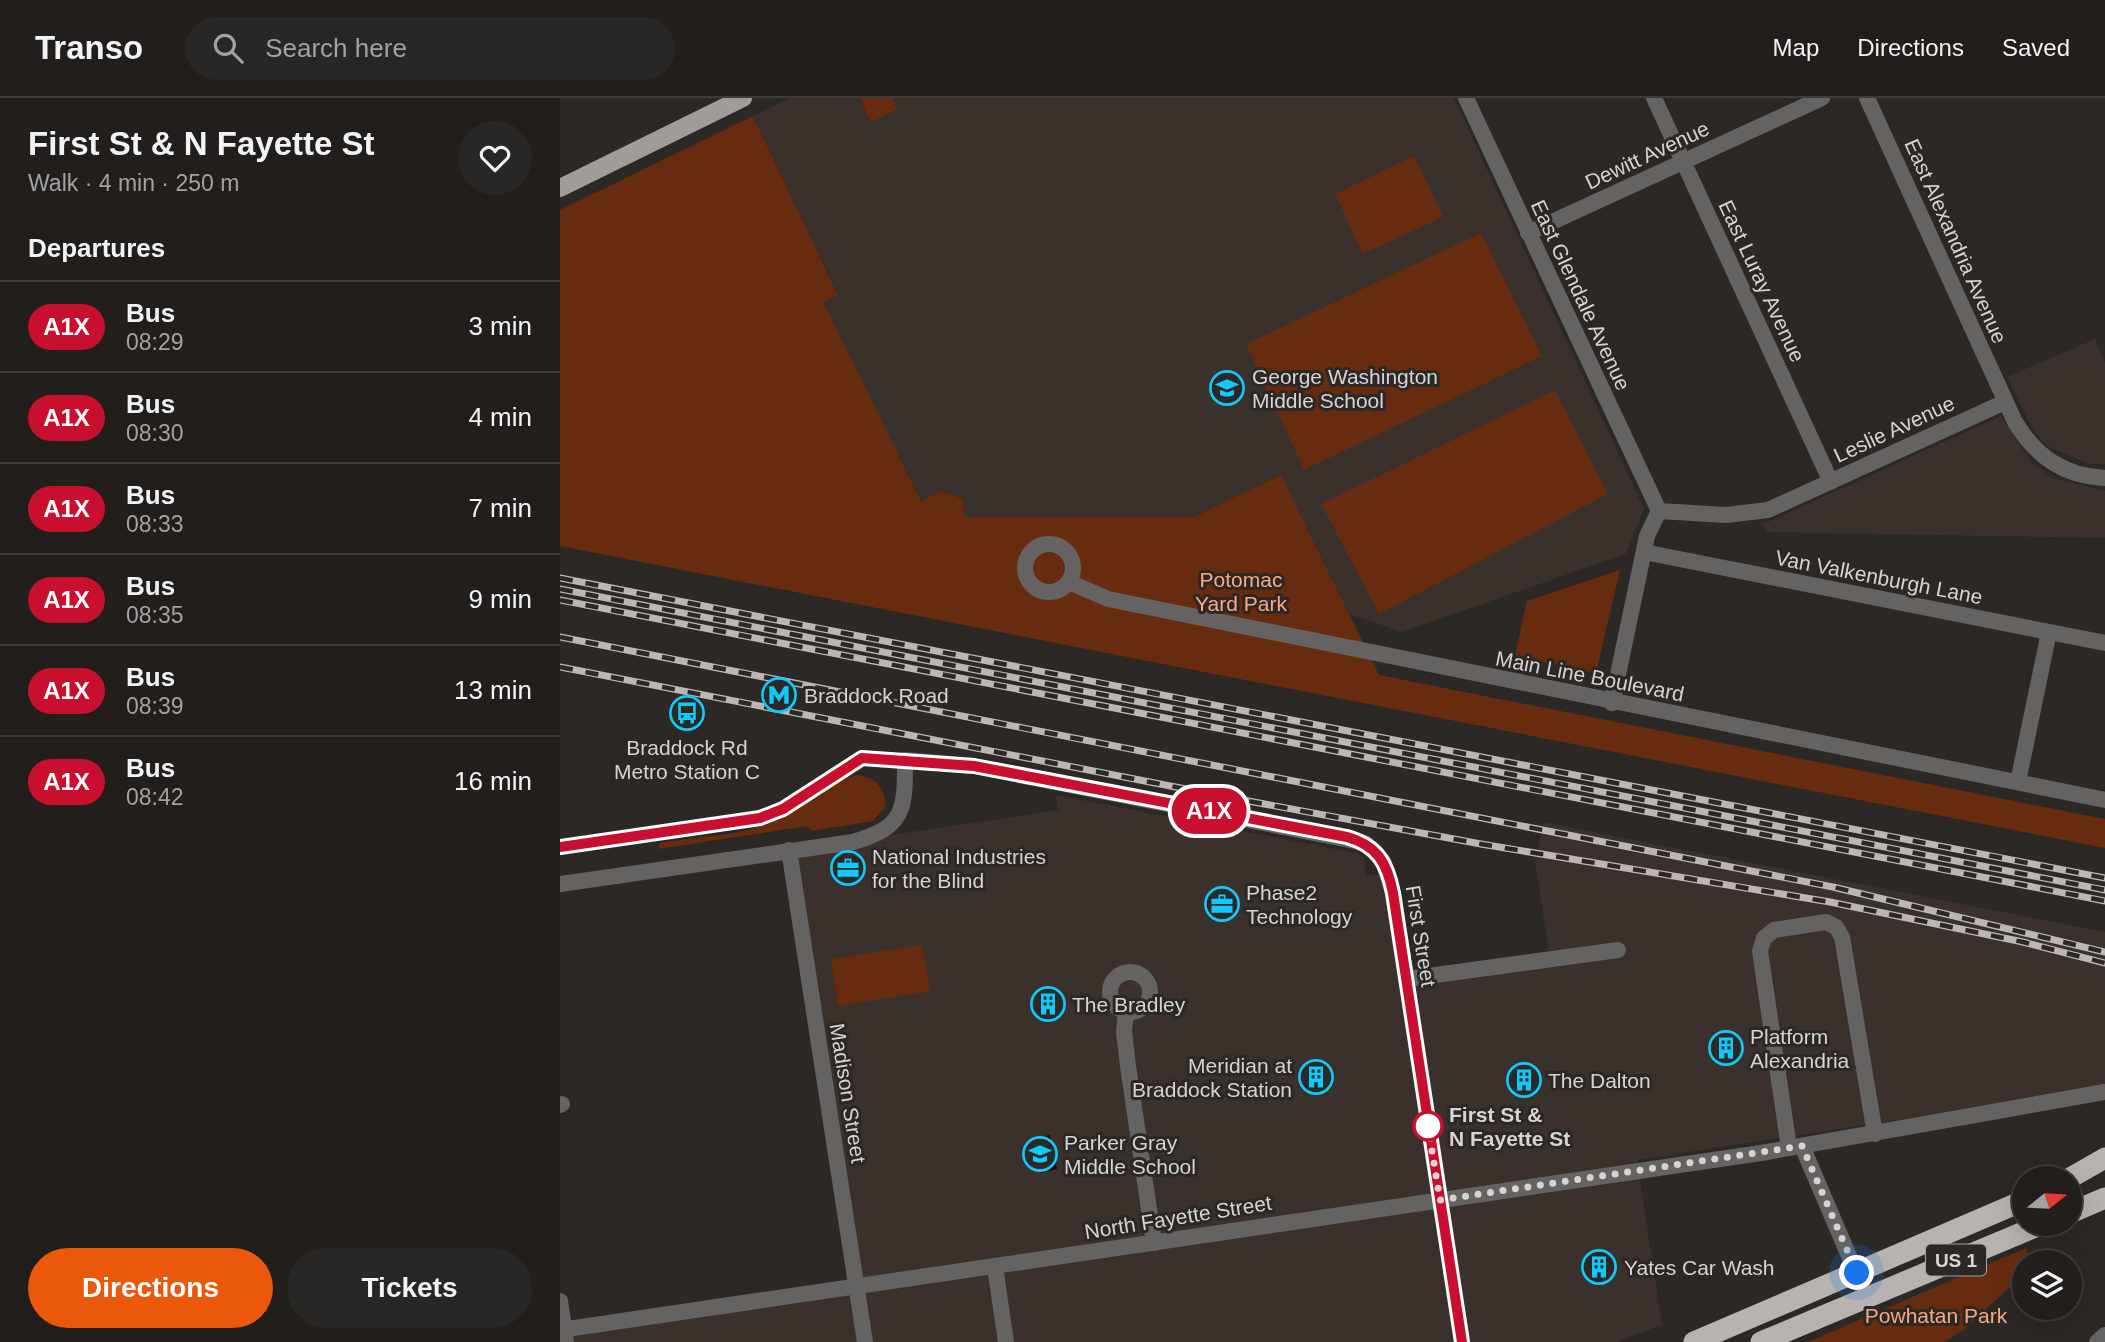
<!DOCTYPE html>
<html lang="en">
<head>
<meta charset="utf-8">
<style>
	:root { --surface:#211e1c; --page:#292725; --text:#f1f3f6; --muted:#a2a2a3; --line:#3e3c3b; --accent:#ea580c }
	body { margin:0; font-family:Arial,sans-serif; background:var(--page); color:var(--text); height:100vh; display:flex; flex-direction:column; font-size:26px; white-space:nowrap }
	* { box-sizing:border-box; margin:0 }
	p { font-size:23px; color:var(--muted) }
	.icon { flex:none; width:38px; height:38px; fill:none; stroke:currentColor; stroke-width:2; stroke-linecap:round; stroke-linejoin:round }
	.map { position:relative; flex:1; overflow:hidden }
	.panel { display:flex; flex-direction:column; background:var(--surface); width:560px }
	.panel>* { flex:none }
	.badge { padding:0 14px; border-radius:23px; font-size:24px; line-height:46px }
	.needle { width:46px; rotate:72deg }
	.tools { position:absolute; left:1452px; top:1068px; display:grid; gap:14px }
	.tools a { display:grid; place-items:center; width:70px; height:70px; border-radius:50%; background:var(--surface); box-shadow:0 7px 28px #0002,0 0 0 2px var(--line); font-size:35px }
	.you { position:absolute; width:35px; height:35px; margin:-18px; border:5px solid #fff; border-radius:50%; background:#1a73e8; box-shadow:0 0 0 10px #1a73e833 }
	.map>.badge { position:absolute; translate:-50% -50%; box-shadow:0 0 0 4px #fff }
	h2 { padding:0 28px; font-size:26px; line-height:63px }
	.round { display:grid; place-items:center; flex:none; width:74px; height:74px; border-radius:37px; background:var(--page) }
	.summary { display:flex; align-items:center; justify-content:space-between; height:119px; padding:0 28px }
	h1 { font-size:33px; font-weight:700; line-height:52px }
	.button { display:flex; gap:14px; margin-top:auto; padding:14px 28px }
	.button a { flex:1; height:80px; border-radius:42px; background:var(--accent); color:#fff; font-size:28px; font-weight:700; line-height:80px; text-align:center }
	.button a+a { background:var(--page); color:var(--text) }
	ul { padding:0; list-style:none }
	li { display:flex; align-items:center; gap:21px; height:91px; padding:0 28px; border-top:2px solid var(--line) }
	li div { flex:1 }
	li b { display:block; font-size:26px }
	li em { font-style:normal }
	li .badge { min-width:77px; font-weight:700; text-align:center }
	header { display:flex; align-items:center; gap:42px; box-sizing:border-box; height:98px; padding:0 35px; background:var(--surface); border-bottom:2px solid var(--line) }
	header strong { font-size:33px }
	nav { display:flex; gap:38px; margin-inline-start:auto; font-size:24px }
	.search { width:490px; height:63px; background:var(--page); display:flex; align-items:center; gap:18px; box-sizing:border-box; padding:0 24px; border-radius:38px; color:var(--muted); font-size:26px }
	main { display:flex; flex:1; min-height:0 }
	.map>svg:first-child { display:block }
	.built { fill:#3a302c }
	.green { fill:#672c0f }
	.water { fill:#1f0701 }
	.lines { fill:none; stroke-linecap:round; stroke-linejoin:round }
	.minor { stroke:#656362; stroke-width:16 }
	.major { stroke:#a19c9a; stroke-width:18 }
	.highway { stroke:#b8b3b1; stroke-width:21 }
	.rail-casing { stroke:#bab7b6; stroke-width:7 }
	.rail { stroke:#2c2826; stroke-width:4.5; stroke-dasharray:13; stroke-linecap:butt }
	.line-casing { stroke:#fff; stroke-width:16 }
	.line { stroke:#c8102e; stroke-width:10 }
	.walk { stroke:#d6d3d2; stroke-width:7; stroke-dasharray:0 12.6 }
	.stop-dot { fill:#fff; stroke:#c8102e; stroke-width:3.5 }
	.labels { text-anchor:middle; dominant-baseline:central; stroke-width:6; stroke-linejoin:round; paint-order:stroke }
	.shield { fill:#2c2826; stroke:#a3a09e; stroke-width:2 }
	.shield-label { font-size:19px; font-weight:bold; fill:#d6d3d2 }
	.street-label { font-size:21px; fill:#d6d3d2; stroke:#2c2826 }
	.poi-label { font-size:21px; fill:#d6d3d2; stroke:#2c2826; text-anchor:start }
	.park-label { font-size:21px; fill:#fea682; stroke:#2c2826 }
	.stop-label { font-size:21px; font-weight:bold; fill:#d6d3d2; stroke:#2c2826; text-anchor:start }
</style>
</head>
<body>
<header>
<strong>Transo</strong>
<div class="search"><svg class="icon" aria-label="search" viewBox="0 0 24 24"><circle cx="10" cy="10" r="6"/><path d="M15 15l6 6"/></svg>Search here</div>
<nav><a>Map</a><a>Directions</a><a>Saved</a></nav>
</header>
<main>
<section class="panel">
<div class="summary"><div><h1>First St &amp; N Fayette St</h1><p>Walk · 4 min · 250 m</p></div><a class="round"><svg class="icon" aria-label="heart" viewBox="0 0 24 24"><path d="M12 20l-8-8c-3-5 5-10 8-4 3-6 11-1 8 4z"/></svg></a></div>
<h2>Departures</h2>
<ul>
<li><span class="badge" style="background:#c8102e;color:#fff">A1X</span><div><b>Bus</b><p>08:29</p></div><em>3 min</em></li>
<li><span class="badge" style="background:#c8102e;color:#fff">A1X</span><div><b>Bus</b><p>08:30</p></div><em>4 min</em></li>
<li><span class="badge" style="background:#c8102e;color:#fff">A1X</span><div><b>Bus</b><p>08:33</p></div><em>7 min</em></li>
<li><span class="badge" style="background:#c8102e;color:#fff">A1X</span><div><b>Bus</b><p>08:35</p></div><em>9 min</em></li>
<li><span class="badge" style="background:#c8102e;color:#fff">A1X</span><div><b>Bus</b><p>08:39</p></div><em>13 min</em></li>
<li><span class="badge" style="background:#c8102e;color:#fff">A1X</span><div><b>Bus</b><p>08:42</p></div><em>16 min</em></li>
</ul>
<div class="button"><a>Directions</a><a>Tickets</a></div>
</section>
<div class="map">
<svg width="1545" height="1244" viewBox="0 0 1545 1244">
	<rect width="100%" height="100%" fill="#2c2826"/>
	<g class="built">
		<path d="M 230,0 L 894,0 L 1084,411 L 1066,456 L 842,534 L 789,516 L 721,377 L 634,419 L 403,419 L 403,401 L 383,393 L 361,403 L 262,204 L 278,196 L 193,18 Z"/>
		<path d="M 1535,241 L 1545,265 L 1545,366 L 1529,366 L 1487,348 L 1472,330 L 1447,279 Z"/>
		<path d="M 1441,318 L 1471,364 L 1493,380 L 1545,393 L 1545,440 L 1207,434 L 1203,426 Z"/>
		<path d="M 496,697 L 796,755 L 804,760 L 806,778 L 828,775 L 846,880 L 990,861 L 975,763 L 983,724 L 1545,834 L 1545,990 L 1077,1062 L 1102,1227 L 1055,1244 L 0,1244 L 0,1194 L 5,1230 L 298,1188 L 231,752 L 498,712 Z"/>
	</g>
	<g class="green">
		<path d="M 300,0 L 332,0 L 337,11 L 311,24 Z"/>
		<path d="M 193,18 L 278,197 L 263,204 L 361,403 L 382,393 L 403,401 L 404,419 L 634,419 L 721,377 L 819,577 L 1545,721 L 1545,750 L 0,448 L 0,112 Z"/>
		<path d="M 854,58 L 883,119 L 803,156 L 775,96 Z"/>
		<path d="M 921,135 L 982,258 L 744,372 L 686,246 Z"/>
		<path d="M 995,292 L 1048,396 L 819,516 L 761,406 Z"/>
		<path d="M 1060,472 L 1036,575 L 955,558 L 967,503 Z"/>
		<path d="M 299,677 C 317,680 324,690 326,708 L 313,723 L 252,733 L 247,728 L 98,751 L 100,745 C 137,738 183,738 218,722 C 247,710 267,682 299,677 Z"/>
		<path d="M 362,847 L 370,893 L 278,908 L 271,861 Z"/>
		<path d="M 1466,1150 L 1468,1164 L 1465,1164 L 1465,1173 L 1460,1180 L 1402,1233 L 1384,1244 L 1248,1244 Z"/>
	</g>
	<path class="water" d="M 490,1037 L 497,1071 L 480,1075 L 474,1040 Z"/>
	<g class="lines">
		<g class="minor">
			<path d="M 906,0 L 1099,413 L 1166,417 L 1208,412 L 1445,304"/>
			<path d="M 1094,0 L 1271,384"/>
			<path d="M 1307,0 L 1455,324 C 1476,358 1503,378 1545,380"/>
			<path d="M 968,135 L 1262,0"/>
			<circle cx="489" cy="470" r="24"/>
			<path d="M 1084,454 L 1545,545"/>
			<path d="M 509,484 L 548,501 L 1545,702"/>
			<path d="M 1052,605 L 1087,438 L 1099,413"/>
			<path d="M 1458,684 L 1489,534"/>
			<path d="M 229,752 L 305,1244"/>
			<path d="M 0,786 L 293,744 C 345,729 345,712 345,662 L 414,668 L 805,745 L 823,763 L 833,795 L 902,1244"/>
			<circle cx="570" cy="894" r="20"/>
			<path d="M 846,881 L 1058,852"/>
			<path d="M 566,914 L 564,934 L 568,968 L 594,1145"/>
			<path d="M 0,1007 L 2,1006"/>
			<path d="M 1242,1048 L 1307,1200"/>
			<path d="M 1229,1050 L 1200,853 L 1204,840 L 1214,832 L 1266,824 L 1276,829 L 1282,839 L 1315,1036"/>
			<path d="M 435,1169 L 446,1244"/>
			<path d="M 0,1203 L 6,1244"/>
			<path d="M 0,1232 L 1201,1055 L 1545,994"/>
			<path d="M 1537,1244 L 1545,1237"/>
		</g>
		<path class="major" d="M 0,90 L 183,0"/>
		<g class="highway">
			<path d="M 1510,1080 L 1545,1060"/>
			<path d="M 1510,1115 L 1545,1100"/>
			<path d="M 1134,1244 L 1465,1102"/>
			<path d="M 1201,1244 L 1485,1125"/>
		</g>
		<g class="rail-casing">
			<g id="rail">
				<path d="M 0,480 L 1545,780"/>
				<path d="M 0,491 L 1545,792"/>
				<path d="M 0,502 L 1545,803"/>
				<path d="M 0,539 L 1273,789 L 1545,854"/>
				<path d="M 0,569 L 672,700 L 921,746 L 1270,804 L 1463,844 L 1545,865"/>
			</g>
		</g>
		<use href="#rail" class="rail"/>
	</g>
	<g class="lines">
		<g class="line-casing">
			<path id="line" d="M 0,749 L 200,720 L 223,711 L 302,660 L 414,668 L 787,739 C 818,748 827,765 833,795 L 902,1244"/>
		</g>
		<use href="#line" class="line"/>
		<path class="walk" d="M 868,1028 L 880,1102 L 1242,1048 L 1297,1175"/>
	</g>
	<defs>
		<g id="school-ring" transform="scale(1.75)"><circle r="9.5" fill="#2c2826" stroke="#0fcafa" stroke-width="1.5"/><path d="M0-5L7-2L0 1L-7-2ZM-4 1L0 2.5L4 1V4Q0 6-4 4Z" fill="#0fcafa"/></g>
		<g id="metro-ring" transform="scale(1.75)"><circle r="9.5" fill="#2c2826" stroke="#0fcafa" stroke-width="1.5"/><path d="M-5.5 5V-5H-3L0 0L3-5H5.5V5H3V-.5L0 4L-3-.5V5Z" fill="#0fcafa"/></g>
		<g id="bus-ring" transform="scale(1.75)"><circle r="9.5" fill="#2c2826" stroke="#0fcafa" stroke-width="1.5"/><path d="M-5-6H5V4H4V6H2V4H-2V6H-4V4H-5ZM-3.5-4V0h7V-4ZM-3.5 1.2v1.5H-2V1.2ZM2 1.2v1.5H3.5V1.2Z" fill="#0fcafa"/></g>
		<g id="office-ring" transform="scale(1.75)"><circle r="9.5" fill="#2c2826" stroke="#0fcafa" stroke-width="1.5"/><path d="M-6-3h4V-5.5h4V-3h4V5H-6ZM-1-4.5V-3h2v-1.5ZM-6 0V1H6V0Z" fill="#0fcafa"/></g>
		<g id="building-ring" transform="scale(1.75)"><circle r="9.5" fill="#2c2826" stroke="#0fcafa" stroke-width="1.5"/><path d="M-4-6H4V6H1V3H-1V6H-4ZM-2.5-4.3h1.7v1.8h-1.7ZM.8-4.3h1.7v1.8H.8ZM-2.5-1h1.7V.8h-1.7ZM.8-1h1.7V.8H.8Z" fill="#0fcafa"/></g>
	</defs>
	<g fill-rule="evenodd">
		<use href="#school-ring" x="667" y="290"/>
		<use href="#metro-ring" x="219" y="597"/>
		<use href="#bus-ring" x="127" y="615"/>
		<use href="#office-ring" x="288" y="770"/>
		<use href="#office-ring" x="662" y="806"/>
		<use href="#building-ring" x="488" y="906"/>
		<use href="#building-ring" x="1166" y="950"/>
		<use href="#building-ring" x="756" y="979"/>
		<use href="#building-ring" x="964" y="982"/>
		<use href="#school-ring" x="480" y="1056"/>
		<use href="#building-ring" x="1039" y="1169"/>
	</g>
	<circle class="stop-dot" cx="868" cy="1028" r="14"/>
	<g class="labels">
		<rect class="shield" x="1366" y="1146.5" width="60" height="31" rx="5"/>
		<g class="shield-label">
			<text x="1396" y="1162">US 1</text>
		</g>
		<g class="street-label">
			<text transform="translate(1087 57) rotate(-25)">Dewitt Avenue</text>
			<text transform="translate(1396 143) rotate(66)">East Alexandria Avenue</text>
			<text transform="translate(1202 183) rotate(65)">East Luray Avenue</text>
			<text transform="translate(1021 197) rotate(65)">East Glendale Avenue</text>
			<text transform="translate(1334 331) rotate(-25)">Leslie Avenue</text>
			<text transform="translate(1319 479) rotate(11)">Van Valkenburgh Lane</text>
			<text transform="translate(1030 578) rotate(11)">Main Line Boulevard</text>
			<text transform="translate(861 838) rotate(81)">First Street</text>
			<text transform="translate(288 995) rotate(81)">Madison Street</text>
			<text transform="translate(618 1119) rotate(-9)">North Fayette Street</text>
		</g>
		<g class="poi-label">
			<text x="692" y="278">George Washington<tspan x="692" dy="24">Middle School</tspan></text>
			<text x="244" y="597">Braddock Road</text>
			<text x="127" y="649" text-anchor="middle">Braddock Rd<tspan x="127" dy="24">Metro Station C</tspan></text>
			<text x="312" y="758">National Industries<tspan x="312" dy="24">for the Blind</tspan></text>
			<text x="686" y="794">Phase2<tspan x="686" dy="24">Technology</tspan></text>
			<text x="512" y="906">The Bradley</text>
			<text x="1190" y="938">Platform<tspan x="1190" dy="24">Alexandria</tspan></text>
			<text x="732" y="967" text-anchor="end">Meridian at<tspan x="732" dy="24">Braddock Station</tspan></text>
			<text x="988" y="982">The Dalton</text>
			<text x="504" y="1044">Parker Gray<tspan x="504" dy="24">Middle School</tspan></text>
			<text x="1064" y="1169">Yates Car Wash</text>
		</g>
		<g class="park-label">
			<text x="681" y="481">Potomac<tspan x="681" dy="24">Yard Park</tspan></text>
			<text x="1376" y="1217">Powhatan Park</text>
		</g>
		<g class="stop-label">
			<text x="889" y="1016">First St &amp;<tspan x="889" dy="24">N Fayette St</tspan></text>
		</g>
	</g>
</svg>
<div class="tools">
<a><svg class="needle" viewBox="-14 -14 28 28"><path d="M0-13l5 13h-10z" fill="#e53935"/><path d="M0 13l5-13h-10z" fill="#a2a2a3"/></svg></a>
<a><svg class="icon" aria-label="layers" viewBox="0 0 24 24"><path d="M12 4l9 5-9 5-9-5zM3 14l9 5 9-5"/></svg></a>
</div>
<div class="you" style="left:1297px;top:1175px"></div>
<b class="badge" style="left:649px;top:713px;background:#c8102e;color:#fff">A1X</b>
</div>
</main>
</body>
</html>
